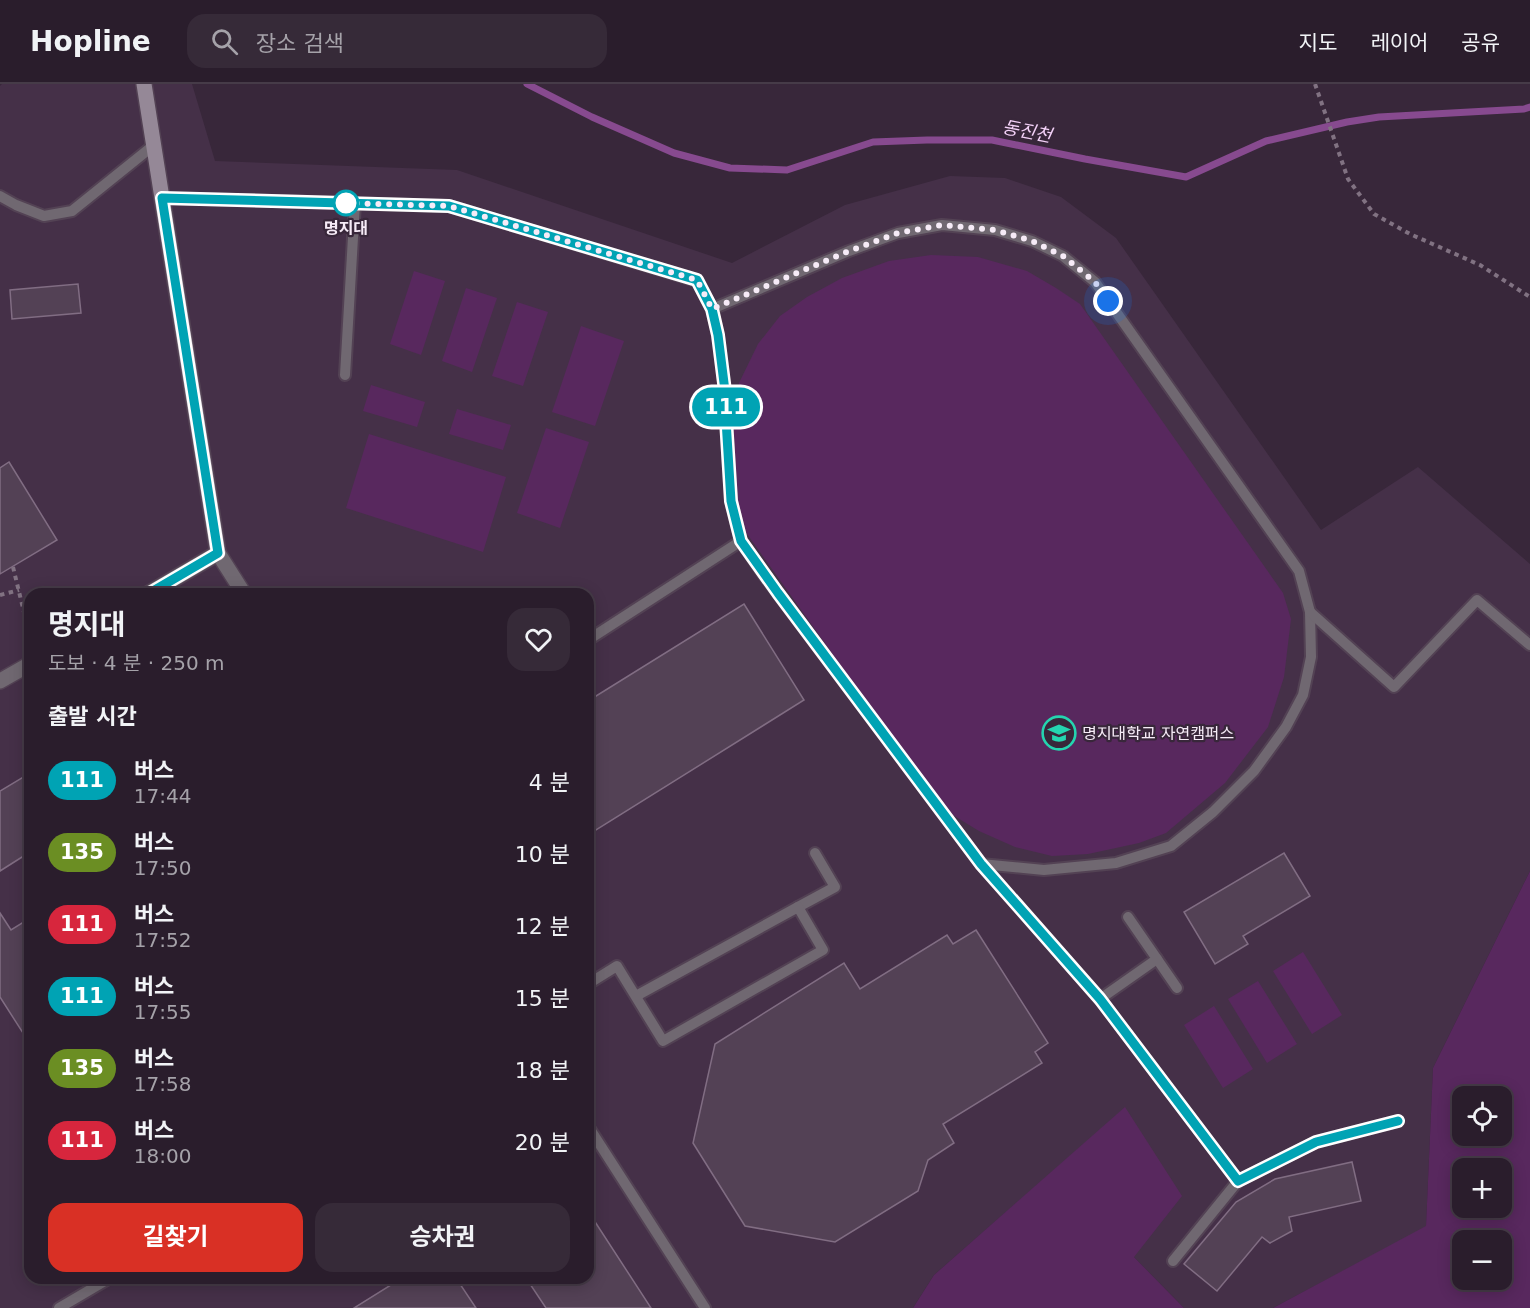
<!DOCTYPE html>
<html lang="ko">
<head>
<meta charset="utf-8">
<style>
	:root { --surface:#2a1d2c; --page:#362a38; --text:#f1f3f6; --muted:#a5a2a9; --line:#463b48; --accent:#d93025 }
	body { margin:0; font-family:"DejaVu Sans","Noto Sans KR",sans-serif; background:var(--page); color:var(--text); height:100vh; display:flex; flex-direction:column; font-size:22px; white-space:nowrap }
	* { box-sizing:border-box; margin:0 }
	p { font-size:20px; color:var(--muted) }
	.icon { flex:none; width:33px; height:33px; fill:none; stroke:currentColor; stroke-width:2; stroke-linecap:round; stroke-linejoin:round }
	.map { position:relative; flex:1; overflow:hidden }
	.details { position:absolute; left:24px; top:504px; width:570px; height:696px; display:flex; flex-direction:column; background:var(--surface); border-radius:18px; box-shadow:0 3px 15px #0003,0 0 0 2px var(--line) }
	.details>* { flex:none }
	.badge { padding:0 12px; border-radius:20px; font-size:21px; line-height:39px }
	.controls { position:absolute; left:1452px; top:1002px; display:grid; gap:12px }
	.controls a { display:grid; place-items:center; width:60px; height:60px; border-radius:12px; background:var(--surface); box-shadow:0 3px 15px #0003,0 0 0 2px var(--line); font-size:30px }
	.you { position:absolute; width:30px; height:30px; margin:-15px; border:4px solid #fff; border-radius:50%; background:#1a73e8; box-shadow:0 0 0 9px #1a73e833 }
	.map>.badge { position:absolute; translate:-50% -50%; box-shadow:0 0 0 3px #fff }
	h2 { padding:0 24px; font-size:22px; line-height:54px }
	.round { display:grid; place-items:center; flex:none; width:63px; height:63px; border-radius:18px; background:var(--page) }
	.head { display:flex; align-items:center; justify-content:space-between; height:102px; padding:0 24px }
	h1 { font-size:28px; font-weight:700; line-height:45px }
	.cta { display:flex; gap:12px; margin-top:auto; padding:12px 24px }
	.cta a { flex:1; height:69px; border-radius:18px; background:var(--accent); color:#fff; font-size:24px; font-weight:700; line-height:69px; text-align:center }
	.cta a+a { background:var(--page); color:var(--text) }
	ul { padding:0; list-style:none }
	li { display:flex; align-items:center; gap:18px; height:72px; padding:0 24px }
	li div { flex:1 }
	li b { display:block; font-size:22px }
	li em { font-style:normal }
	li .badge { min-width:66px; font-weight:700; text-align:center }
	header { display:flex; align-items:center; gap:36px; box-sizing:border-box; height:84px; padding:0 30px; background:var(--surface); border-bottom:2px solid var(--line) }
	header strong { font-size:28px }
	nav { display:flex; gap:33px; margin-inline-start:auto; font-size:21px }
	.search { width:420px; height:54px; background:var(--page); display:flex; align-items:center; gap:15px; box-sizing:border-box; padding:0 21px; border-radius:18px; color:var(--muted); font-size:22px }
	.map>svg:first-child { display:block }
	.built { fill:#453048; fill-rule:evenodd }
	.green { fill:#58285e; fill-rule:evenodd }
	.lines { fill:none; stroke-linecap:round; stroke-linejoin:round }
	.stream { stroke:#874a8f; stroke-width:7 }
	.building { fill:#534155; stroke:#816d83; stroke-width:1.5 }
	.service-casing { stroke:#534254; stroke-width:14 }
	.minor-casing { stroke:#534254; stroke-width:18 }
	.secondary-casing { stroke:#534254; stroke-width:18 }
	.path { stroke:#817282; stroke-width:4; stroke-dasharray:4.5 4.5; stroke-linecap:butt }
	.service { stroke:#706871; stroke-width:10 }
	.minor { stroke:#706871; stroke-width:15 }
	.secondary { stroke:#958897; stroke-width:15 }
	.line-casing { stroke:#fff; stroke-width:14 }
	.line { stroke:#00a3b4; stroke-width:9 }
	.walk { stroke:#f6ebf7; stroke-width:6; stroke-dasharray:0 10.8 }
	.stop-dot { fill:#fff; stroke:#00a3b4; stroke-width:3 }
	.labels { text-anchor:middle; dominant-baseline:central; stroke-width:4.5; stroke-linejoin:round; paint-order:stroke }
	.stop-label { font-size:16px; font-weight:bold; fill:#f6ebf7; stroke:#38273a }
	.poi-label { font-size:16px; fill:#f6ebf7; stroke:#38273a; text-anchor:start }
	.water-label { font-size:18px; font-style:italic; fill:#f4d2f8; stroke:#38273a }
</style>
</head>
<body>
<header>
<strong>Hopline</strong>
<div class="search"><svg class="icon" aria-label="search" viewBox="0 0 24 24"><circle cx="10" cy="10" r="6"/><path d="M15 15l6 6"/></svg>장소 검색</div>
<nav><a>지도</a><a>레이어</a><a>공유</a></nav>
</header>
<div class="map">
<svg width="1530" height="1224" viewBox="0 0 1530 1224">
	<rect width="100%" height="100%" fill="#38273a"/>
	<path class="built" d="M 2,0 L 192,0 L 215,77 L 457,86 L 732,179 L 845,121 L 950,92 L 1005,94 L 1061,113 L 1116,154 L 1321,446 L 1418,383 L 1530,480 L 1530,787 L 1433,984 L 1426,1143 L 1273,1224 L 1184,1224 L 1134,1173 L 1125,1024 L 934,1191 L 913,1224 L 0,1224 L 0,2 ZM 30,510 L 588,510 L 588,1194 L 30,1194 Z"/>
	<g class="green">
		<path d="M 931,171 L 978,173 L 1027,187 L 1056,204 L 1080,220 L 1283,509 L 1291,535 L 1284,593 L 1268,643 L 1225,699 L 1166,749 L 1139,759 L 1088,770 L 1052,772 L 1015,763 L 979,747 L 943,725 L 740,440 L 732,393 L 731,342 L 739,299 L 758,260 L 780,232 L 807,213 L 842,194 L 889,177 Z"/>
		<path d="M 414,187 L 445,197 L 421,271 L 390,260 Z"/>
		<path d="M 466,204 L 497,214 L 472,288 L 442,277 Z"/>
		<path d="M 517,218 L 548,228 L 523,302 L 492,292 Z"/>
		<path d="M 581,242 L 624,257 L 595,342 L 552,328 Z"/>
		<path d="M 371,301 L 425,318 L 417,343 L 363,327 Z"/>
		<path d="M 457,325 L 511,341 L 503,366 L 449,350 Z"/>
		<path d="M 546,344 L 589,358 L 560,444 L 517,429 Z"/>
		<path d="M 369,350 L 506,393 L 483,468 L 346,424 Z"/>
		<path d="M 1530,787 L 1530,1224 L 1273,1224 L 1426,1142 L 1433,984 ZM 1462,1012 L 1502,1012 L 1502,1052 L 1462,1052 ZM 1462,1084 L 1502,1084 L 1502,1124 L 1462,1124 ZM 1462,1156 L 1502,1156 L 1502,1196 L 1462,1196 Z"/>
		<path d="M 1303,868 L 1342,931 L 1312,950 L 1273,887 Z"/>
		<path d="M 1258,897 L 1297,960 L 1267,979 L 1228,915 Z"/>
		<path d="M 1214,922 L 1253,985 L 1223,1004 L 1184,941 Z"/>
		<path d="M 1125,1023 L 1182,1112 L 1134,1173 L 1184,1224 L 913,1224 L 934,1191 Z"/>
	</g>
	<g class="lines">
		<path class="stream" d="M 527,0 L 592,33 L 674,69 L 730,84 L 787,86 L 873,58 L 927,56 L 992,56 L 1085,75 L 1186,93 L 1266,57 L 1347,38 L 1379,33 L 1524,25 L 1530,23"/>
	</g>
	<g class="building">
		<path d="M 78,200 L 81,229 L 12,235 L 10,206 Z"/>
		<path d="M 9,378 L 57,456 L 0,490 L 0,384 Z"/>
		<path d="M 744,520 L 804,616 L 588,751 L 588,617 Z"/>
		<path d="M 30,689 L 30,768 L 0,787 L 0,707 Z"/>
		<path d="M 1284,769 L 1310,812 L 1243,852 L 1248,860 L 1215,880 L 1184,828 Z"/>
		<path d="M 0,829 L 11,846 L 30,834 L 30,960 L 0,913 Z"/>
		<path d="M 976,846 L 1048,959 L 1035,968 L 1042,979 L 943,1040 L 954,1059 L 928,1076 L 918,1107 L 835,1158 L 745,1142 L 693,1059 L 715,960 L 844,879 L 860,905 L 947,851 L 953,860 Z"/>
		<path d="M 1352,1078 L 1361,1117 L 1289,1133 L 1292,1147 L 1270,1159 L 1262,1153 L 1217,1207 L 1184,1180 L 1236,1118 L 1275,1095 Z"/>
		<path d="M 588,1127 L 651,1224 L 546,1224 L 526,1194 L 588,1194 Z"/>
		<path d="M 402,1194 L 456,1194 L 476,1224 L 354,1224 Z"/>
	</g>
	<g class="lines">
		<g class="service-casing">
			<g id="service">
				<path d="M 0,112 L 16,121 L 44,132 L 72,127 L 154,61"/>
				<path d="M 162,114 L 449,122 L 697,197 L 712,225 L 718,251 L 725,307 L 726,336 L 731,417 L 741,457 L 764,491 L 981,780 L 1044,786 L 1116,779 L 1171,762 L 1213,728 L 1254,687 L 1286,643 L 1303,611 L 1311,573 L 1310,528 L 1299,487 L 1095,198 L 1063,172 L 1032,157 L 995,146 L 942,141 L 898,149 L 849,167 L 712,225"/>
				<path d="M 345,291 L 355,119"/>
				<path d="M 1310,528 L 1394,603 L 1477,516 L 1530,561"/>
				<path d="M 588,556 L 741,457"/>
				<path d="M 981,780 L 1100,915 L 1238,1097 L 1316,1058 L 1398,1037"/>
				<path d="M 798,823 L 835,803 L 815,769"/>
				<path d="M 1157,875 L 1177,904"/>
				<path d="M 588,900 L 617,882 L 663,957 L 823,866 L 798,823 L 636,912"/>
				<path d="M 1100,915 L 1157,875 L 1128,833"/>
				<path d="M 588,1042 L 705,1224"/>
				<path d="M 1173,1177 L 1238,1097"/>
				<path d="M 59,1224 L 110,1194"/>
			</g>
		</g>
		<g class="minor-casing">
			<g id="minor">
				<path d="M 148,510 L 218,469 L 244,510"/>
				<path d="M 0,597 L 30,580"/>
			</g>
		</g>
		<g class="secondary-casing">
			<path id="secondary" d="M 144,0 L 218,469"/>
		</g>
		<g class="path">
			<path d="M 1315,0 L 1348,95 L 1374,130 L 1410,150 L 1480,181 L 1530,213"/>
			<path d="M 13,483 L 30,553"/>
			<path d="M 0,511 L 19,506"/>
			<path d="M 388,1194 L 392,1200"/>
		</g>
		<use href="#service" class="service"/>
		<use href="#minor" class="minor"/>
		<use href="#secondary" class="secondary"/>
	</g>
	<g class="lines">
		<g class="line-casing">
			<path id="line" d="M 148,510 L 218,469 L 162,114 L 449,122 L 697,196 L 712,225 L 718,251 L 725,307 L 726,336 L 731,417 L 741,457 L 778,509 L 981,780 L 1100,915 L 1238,1097 L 1316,1058 L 1398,1037"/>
		</g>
		<use href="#line" class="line"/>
		<path class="walk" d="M 346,119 L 449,122 L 697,196 L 712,225 L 849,167 L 898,149 L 942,141 L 995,146 L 1032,157 L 1063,172 L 1095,198 L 1108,217"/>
	</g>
	<defs>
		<g id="university-ring" transform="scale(1.725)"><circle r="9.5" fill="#38273a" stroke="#24d5af" stroke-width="1.5"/><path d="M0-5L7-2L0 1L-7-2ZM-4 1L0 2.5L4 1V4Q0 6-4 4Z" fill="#24d5af"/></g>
	</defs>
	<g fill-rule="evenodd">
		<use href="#university-ring" x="1059" y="649"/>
	</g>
	<circle class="stop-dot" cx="346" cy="119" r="12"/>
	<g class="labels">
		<g class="stop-label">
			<text x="346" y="144">명지대</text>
		</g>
		<g class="poi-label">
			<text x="1082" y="649">명지대학교 자연캠퍼스</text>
		</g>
		<g class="water-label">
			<text transform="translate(1027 47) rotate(11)">동진천</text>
		</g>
	</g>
</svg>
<div class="controls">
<a><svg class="icon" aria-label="locate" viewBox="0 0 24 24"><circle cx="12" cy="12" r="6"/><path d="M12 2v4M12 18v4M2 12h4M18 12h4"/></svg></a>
<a>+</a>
<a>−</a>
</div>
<div class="you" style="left:1108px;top:217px"></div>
<b class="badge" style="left:726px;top:323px;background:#00a3b4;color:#fff">111</b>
<section class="details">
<div class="head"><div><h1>명지대</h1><p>도보 · 4 분 · 250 m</p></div><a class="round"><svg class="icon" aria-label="heart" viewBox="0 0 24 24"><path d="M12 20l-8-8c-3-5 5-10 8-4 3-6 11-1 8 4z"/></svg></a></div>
<h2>출발 시간</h2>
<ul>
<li><span class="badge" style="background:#00a3b4;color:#fff">111</span><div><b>버스</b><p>17:44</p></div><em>4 분</em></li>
<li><span class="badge" style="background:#6b8e23;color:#fff">135</span><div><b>버스</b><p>17:50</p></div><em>10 분</em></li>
<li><span class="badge" style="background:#d7263d;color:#fff">111</span><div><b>버스</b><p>17:52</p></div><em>12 분</em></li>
<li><span class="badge" style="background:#00a3b4;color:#fff">111</span><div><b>버스</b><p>17:55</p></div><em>15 분</em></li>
<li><span class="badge" style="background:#6b8e23;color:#fff">135</span><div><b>버스</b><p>17:58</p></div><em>18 분</em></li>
<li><span class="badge" style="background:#d7263d;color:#fff">111</span><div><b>버스</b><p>18:00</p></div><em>20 분</em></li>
</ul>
<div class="cta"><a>길찾기</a><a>승차권</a></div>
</section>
</div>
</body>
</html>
